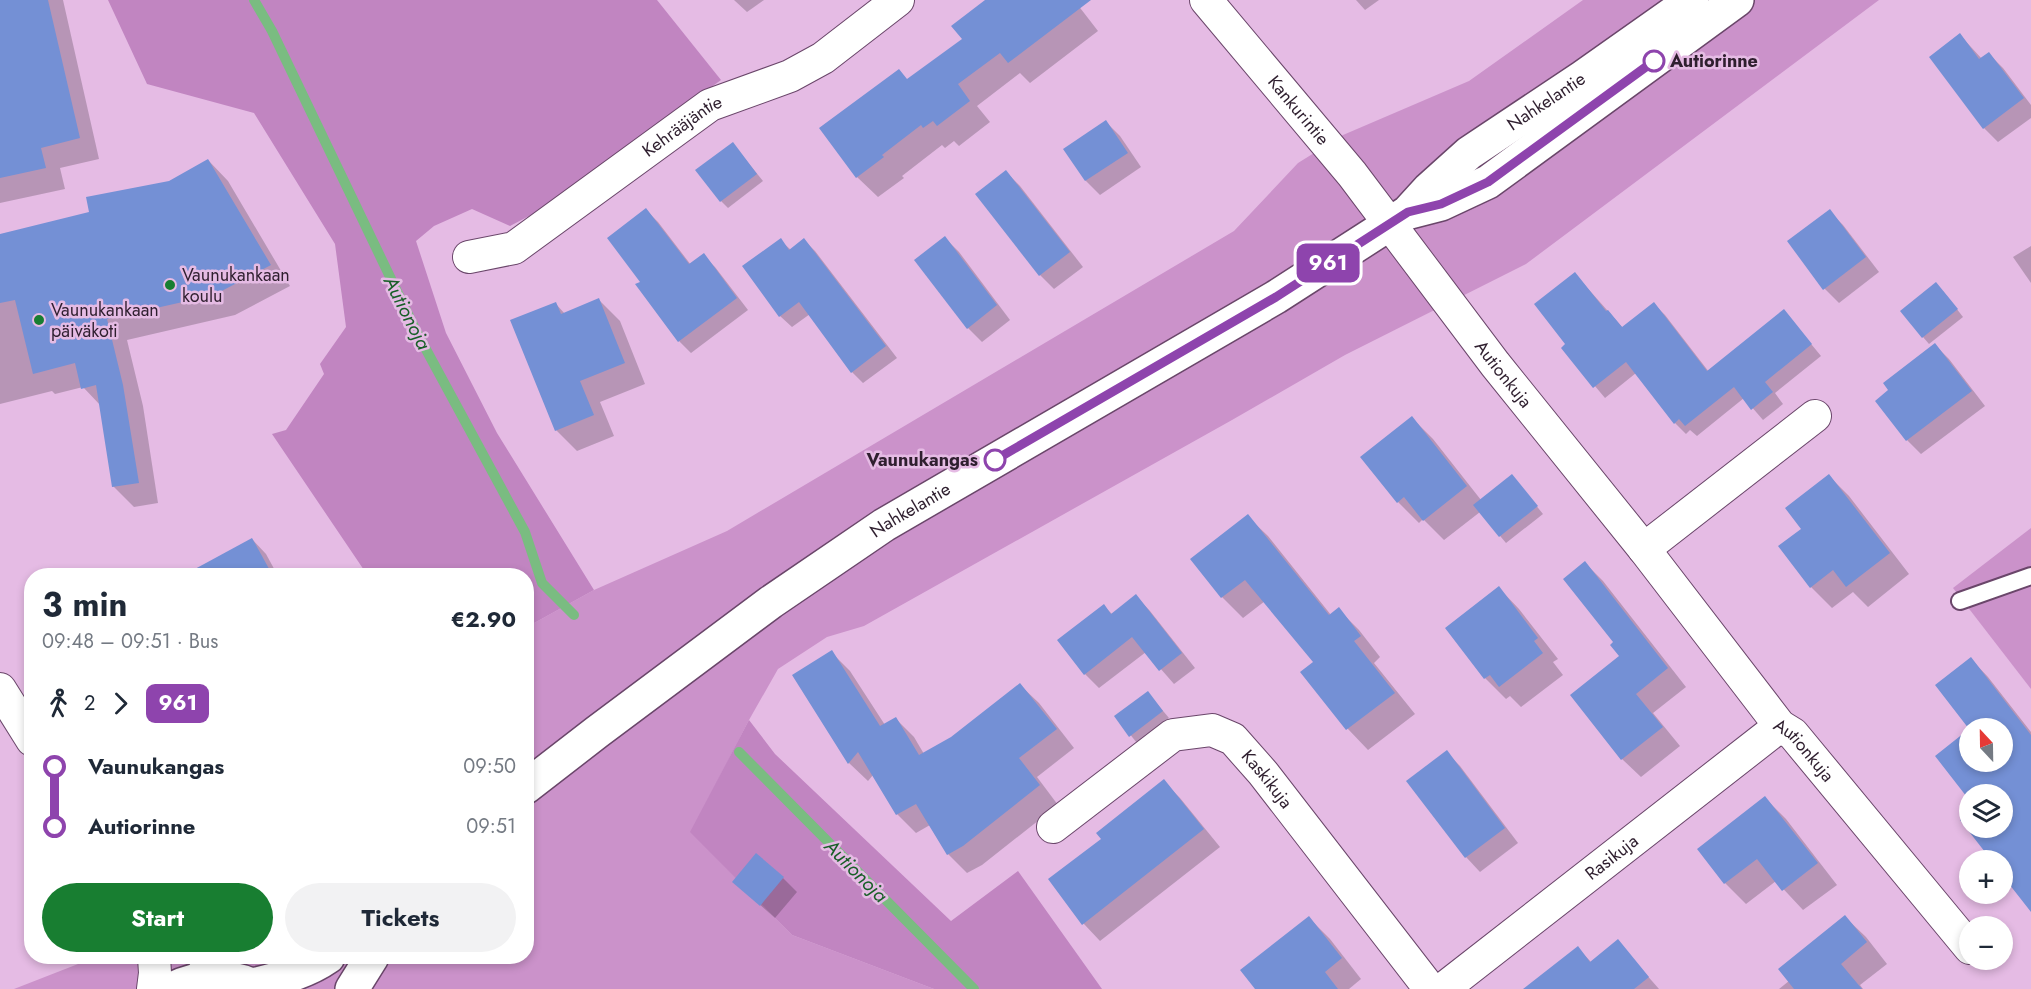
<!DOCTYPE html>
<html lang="en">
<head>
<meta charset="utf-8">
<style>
	:root { --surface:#fff; --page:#f2f2f3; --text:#1f2937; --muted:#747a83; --accent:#187e31 }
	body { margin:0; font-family:Jost,sans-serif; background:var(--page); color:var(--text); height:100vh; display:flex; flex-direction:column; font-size:22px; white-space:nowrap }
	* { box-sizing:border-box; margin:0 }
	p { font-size:20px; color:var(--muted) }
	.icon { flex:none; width:33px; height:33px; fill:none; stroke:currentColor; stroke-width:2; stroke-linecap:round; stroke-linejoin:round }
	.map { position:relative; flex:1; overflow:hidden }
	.details { position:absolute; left:24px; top:568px; width:510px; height:396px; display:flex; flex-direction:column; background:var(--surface); border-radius:24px; box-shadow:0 3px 9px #0003 }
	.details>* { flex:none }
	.badge { padding:0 12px; border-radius:9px; font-size:21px; line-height:39px }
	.needle { width:39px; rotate:338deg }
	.controls { position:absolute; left:1959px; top:718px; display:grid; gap:12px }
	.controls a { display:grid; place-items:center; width:54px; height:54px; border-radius:50%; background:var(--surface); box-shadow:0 3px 9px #0003; font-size:30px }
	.map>.badge { position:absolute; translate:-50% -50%; box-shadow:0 0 0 3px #fff }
	.legs { display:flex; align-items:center; gap:9px; height:66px; padding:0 18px; font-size:20px }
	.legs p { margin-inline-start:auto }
	.headline { display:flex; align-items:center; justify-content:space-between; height:102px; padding:0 18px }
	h1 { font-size:33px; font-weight:700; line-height:45px }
	.cta { display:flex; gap:12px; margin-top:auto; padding:12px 18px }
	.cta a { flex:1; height:69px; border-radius:36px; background:var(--accent); color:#fff; font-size:24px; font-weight:700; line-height:69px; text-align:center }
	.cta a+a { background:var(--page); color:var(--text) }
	ul { padding:0 18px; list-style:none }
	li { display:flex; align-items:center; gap:21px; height:60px; font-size:22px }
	li i { display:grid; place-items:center; width:9px; height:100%; margin:0 8px; background:currentColor }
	li i::after { content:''; width:15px; height:15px; margin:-8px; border:4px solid; border-radius:50%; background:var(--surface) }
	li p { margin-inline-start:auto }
	li:first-child i { background:linear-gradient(#0000 50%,currentColor 0) }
	li:last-child i { background:linear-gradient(currentColor 50%,#0000 0) }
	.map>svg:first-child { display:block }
	.green { fill:#cb92ca }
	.forest { fill:#c185c1 }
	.shadow { fill:#0003 }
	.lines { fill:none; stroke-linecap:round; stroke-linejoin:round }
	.stream { stroke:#7abc81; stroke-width:10 }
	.building { fill:#7490d5; fill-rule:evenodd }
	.lane-casing { stroke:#6a466a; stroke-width:20 }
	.street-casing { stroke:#6a466a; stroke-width:34 }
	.secondary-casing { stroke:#6a466a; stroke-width:36 }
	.lane { stroke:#fff; stroke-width:16 }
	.street { stroke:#fff; stroke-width:32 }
	.secondary { stroke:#fff; stroke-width:33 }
	.line-1-casing { stroke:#fff; stroke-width:14 }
	.line-1 { stroke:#8e44ad; stroke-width:9 }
	.stop-1-dot { fill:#fff; stroke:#8e44ad; stroke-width:3 }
	.poi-dot { fill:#187e31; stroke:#e5bbe4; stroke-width:2 }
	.labels { text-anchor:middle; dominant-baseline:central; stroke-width:5; stroke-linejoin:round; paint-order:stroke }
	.stop-label { font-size:18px; font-weight:bold; fill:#2f1f2f; stroke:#e5bbe4; text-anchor:start }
	.street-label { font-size:18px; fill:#2f1f2f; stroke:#e5bbe4 }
	.poi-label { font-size:18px; fill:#2f1f2f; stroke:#e5bbe4; text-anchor:start }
	.water-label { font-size:20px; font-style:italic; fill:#185f27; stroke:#e5bbe4 }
</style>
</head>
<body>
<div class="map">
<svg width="2031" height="989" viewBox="0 0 2031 989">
	<rect width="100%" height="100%" fill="#e5bbe4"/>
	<g class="green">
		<path d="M 1583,0 L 1879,0 L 1526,264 L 1345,355 L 1232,420 L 864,626 L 827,637 L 778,669 L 749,720 L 691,832 L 792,935 L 934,989 L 14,989 L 96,957 L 526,957 L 527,627 L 594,590 L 727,531 L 1234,231 L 1298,163 L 1343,135 L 1469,81 Z"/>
		<path d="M 2031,528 L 2031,689 L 1953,588 Z"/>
	</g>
	<g class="forest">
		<path d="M 108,0 L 657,0 L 721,80 L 548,206 L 510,226 L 472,209 L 434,226 L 416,241 L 446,333 L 497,433 L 594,590 L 527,627 L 526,576 L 368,576 L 272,434 L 286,430 L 324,374 L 320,364 L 346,327 L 335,244 L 254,113 L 147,84 Z"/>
		<path d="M 749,720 L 775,754 L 951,921 L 1018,871 L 1102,989 L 934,989 L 792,935 L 690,832 Z"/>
	</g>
	<g class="shadow">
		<path d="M 0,0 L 63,0 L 99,159 L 60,168 L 65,189 L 0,203 Z"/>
		<path d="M 734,0 L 764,0 L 747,12 Z"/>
		<path d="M 987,0 L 1074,0 L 1098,31 L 1030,83 L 1020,73 L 977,106 L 990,122 L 959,146 L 954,141 L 945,148 L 942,145 L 902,176 L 904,178 L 878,197 L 857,177 L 908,80 L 964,39 Z"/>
		<path d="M 1356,0 L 1379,0 L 1365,10 Z"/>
		<path d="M 1960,35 L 1982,59 L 1989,54 L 2003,68 L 2031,105 L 2031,118 L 1998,142 L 1984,128 L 1931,57 Z"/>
		<path d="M 1106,122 L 1120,136 L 1141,167 L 1100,195 L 1086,181 L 1065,149 Z"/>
		<path d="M 733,144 L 763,181 L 728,208 L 721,201 Z"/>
		<path d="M 208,160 L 228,181 L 290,286 L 235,315 L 127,340 L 143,406 L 158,503 L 134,507 L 113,486 L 101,406 L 83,387 L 55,394 L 52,391 L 0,404 L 0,251 L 169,182 Z"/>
		<path d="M 1006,172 L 1020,186 L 1083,267 L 1054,289 L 1040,275 Z"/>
		<path d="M 646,210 L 658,222 L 691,265 L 703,255 L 715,267 L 748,310 L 691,353 L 679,341 L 643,282 Z"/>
		<path d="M 1829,211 L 1843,225 L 1879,272 L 1839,303 L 1825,289 L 1789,242 Z"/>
		<path d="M 945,238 L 959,252 L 1010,320 L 982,342 L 968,328 Z"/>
		<path d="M 780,240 L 791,250 L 804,240 L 815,251 L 897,358 L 863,383 L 852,372 L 810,314 L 792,327 L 780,316 Z"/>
		<path d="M 2031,246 L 2031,283 L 2013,257 Z"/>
		<path d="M 1575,274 L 1623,328 L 1654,304 L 1665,315 L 1709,372 L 1784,311 L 1821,356 L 1775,393 L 1783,404 L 1763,420 L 1744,398 L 1697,436 L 1690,430 L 1686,434 L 1675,423 L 1636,373 L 1605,398 L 1563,348 L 1567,345 Z"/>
		<path d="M 1943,291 L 1963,317 L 1929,344 L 1923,337 Z"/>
		<path d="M 599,300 L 620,321 L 645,384 L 600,402 L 614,436 L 577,451 L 556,430 L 556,304 L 565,314 Z"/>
		<path d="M 1935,345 L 1949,359 L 1985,406 L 1921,454 L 1907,440 L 1877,401 L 1890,390 Z"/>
		<path d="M 1412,418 L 1433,439 L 1481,500 L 1518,483 L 1543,514 L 1506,543 L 1480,512 L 1444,540 L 1423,519 L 1419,523 L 1398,502 L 1362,458 Z"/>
		<path d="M 1829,476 L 1849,496 L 1909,574 L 1868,607 L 1853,592 L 1832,608 L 1811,587 L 1803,529 Z"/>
		<path d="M 1247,516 L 1268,536 L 1331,615 L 1338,609 L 1359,630 L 1380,657 L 1374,663 L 1415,714 L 1368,750 L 1348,729 L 1302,672 L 1315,662 L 1265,601 L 1243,618 L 1222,597 L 1192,560 Z"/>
		<path d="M 252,539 L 266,554 L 278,576 L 189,576 Z"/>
		<path d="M 1585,563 L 1603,581 L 1686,687 L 1653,713 L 1680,746 L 1641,777 L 1622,759 L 1572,696 L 1622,656 Z"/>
		<path d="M 1499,588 L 1519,609 L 1558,659 L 1553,662 L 1563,675 L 1521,707 L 1510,696 L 1506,699 L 1485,678 Z"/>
		<path d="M 1136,596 L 1150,611 L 1195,668 L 1174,684 L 1146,652 L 1099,688 L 1085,674 L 1104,606 L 1113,615 Z"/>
		<path d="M 831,652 L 850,671 L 885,725 L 895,718 L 914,737 L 924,754 L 952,738 L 1020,685 L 1039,703 L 1074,748 L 1037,777 L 1058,805 L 982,865 L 967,873 L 948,854 L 930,825 L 916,833 L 897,814 L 873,775 L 868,781 L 849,763 Z"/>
		<path d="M 1971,659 L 1988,677 L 2031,732 L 2031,906 L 2002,861 L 1993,861 L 1970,828 L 2002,828 L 2002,795 L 1970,762 L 2002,762 L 2002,729 L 1971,729 Z"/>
		<path d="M 1148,693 L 1169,718 L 1137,743 L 1116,717 Z"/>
		<path d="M 1446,752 L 1460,766 L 1518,843 L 1480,872 L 1466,857 L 1408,781 Z"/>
		<path d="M 1163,781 L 1180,798 L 1220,847 L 1100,941 L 1084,924 L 1050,879 L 1103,839 Z"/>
		<path d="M 1765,798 L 1786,819 L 1837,885 L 1803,910 L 1776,881 L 1746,904 L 1725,883 L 1699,849 Z"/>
		<path d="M 783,878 L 797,892 L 775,918 L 734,882 Z"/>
		<path d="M 1845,917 L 1866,937 L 1887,964 L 1860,985 L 1863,989 L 1779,989 L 1789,981 Z"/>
		<path d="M 1309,918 L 1330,939 L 1361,979 L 1349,989 L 1257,989 Z"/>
		<path d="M 1617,941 L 1659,989 L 1526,989 L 1578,948 L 1591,962 Z"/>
	</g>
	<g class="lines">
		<g class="stream">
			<path d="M 254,0 L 272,31 L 416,331 L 525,532 L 542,583 L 574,615"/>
			<path d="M 739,752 L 974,989"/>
		</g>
	</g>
	<g class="building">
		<path d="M 0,0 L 48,0 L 80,138 L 41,148 L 46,168 L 0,178 Z"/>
		<path d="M 985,0 L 1091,0 L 1008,63 L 1000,53 L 958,84 L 970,101 L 937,126 L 933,121 L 923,128 L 921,125 L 882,155 L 884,157 L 856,178 L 819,128 L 899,69 L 907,79 L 962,39 L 951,26 Z"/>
		<path d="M 1960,33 L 1979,59 L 1989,52 L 2024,98 L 1983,129 L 1929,57 Z"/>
		<path d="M 1106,120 L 1128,153 L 1085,181 L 1063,149 Z"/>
		<path d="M 733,142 L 757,174 L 720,202 L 695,170 Z"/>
		<path d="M 208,159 L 271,265 L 214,295 L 107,319 L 123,385 L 139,483 L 112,487 L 96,385 L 81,389 L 75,363 L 33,374 L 15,300 L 0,303 L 0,234 L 89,212 L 86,197 L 169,181 Z"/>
		<path d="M 1006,170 L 1070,252 L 1039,276 L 975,194 Z"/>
		<path d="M 646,208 L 689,264 L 704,253 L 737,298 L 678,342 L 635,284 L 640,282 L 607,238 Z"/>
		<path d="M 1830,209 L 1866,257 L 1823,290 L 1787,241 Z"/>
		<path d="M 945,236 L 997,305 L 967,329 L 914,260 Z"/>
		<path d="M 781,238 L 789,250 L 804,238 L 886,346 L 851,373 L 799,302 L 779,317 L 742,266 Z"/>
		<path d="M 1575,272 L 1606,311 L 1608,310 L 1622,327 L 1654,302 L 1707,371 L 1784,309 L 1812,344 L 1765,382 L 1773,392 L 1751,410 L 1734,387 L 1685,426 L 1679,419 L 1674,424 L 1626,362 L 1593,388 L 1561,348 L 1565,344 L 1534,304 Z"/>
		<path d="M 1936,282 L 1958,309 L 1922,338 L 1900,311 Z"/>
		<path d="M 599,298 L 625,363 L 580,381 L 594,415 L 555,431 L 510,320 L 556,302 L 561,314 Z"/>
		<path d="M 1935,343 L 1972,391 L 1906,441 L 1875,401 L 1888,390 L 1883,383 Z"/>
		<path d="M 1412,416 L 1467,486 L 1423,521 L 1404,497 L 1397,503 L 1360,457 Z"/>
		<path d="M 1512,474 L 1538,506 L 1499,537 L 1473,505 Z"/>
		<path d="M 1829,474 L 1890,553 L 1846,587 L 1833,570 L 1810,588 L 1778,546 L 1801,529 L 1785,508 Z"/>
		<path d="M 1248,514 L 1329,615 L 1339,607 L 1361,636 L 1354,641 L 1395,693 L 1346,730 L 1300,672 L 1313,662 L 1245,580 L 1221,598 L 1190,559 Z"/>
		<path d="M 252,538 L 273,576 L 182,576 Z"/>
		<path d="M 1585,561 L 1668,668 L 1636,694 L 1663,727 L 1621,760 L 1570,695 L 1619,656 L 1610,645 L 1613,642 L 1563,579 Z"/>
		<path d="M 1499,586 L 1538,638 L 1534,641 L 1543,653 L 1499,687 L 1490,675 L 1484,679 L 1445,628 Z"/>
		<path d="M 1136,594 L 1182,653 L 1159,671 L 1132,637 L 1084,675 L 1057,640 L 1104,604 L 1111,614 Z"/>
		<path d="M 832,650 L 880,726 L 896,717 L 919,755 L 951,737 L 1020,683 L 1057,729 L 1019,758 L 1040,785 L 963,846 L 947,855 L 916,804 L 896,815 L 858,752 L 848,764 L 792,675 Z"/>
		<path d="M 1971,657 L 2031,735 L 2031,912 L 2002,875 L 2002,861 L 1992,861 L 1960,820 L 1970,813 L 1970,828 L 2002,828 L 2002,795 L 1970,795 L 1970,801 L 1935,756 L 1969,729 L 1935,685 ZM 1970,729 L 2002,729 L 2002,762 L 1970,762 Z"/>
		<path d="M 1148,691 L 1163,711 L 1129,737 L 1114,716 Z"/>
		<path d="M 1447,750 L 1505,828 L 1465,858 L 1406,781 Z"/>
		<path d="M 1164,779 L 1204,829 L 1082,925 L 1048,879 L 1101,839 L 1096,833 Z"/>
		<path d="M 1765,796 L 1818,863 L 1782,891 L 1757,859 L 1724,884 L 1697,849 Z"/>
		<path d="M 756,853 L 784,877 L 760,906 L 732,882 Z"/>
		<path d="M 1845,915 L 1867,942 L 1841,964 L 1862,989 L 1794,989 L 1778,969 Z"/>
		<path d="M 1309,916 L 1342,958 L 1325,972 L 1338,989 L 1255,989 L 1240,970 Z"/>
		<path d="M 1618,939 L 1649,977 L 1634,989 L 1523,989 L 1578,946 L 1590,962 Z"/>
	</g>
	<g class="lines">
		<g class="lane-casing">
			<path id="lane" d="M 1960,601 L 2031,576"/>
		</g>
		<g class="street-casing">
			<g id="street">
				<path id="s1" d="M 1206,0 L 1352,174 L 1495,364 L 1644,549 L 1780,726 L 1793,734 L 1970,948"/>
				<path id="s2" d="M 469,257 L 514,248 L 710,105 L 790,76 L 823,58 L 898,0"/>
				<path d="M 1644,549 L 1815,416"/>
				<path d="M 0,689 L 32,740"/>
				<path id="s3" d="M 1053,827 L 1173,735 L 1212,730 L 1233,739 L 1263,773 L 1430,989"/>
				<path d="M 204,957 L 230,980"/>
				<path d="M 153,989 L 155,973 L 154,957"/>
				<path id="s4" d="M 1443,989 L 1780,726"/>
			</g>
		</g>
		<g class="secondary-casing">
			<g id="secondary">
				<path d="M 1410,212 L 1441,204 L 1488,182 L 1737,0"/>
				<path id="s5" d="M 526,787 L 597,732 L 771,602 L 884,525 L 1276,297 L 1408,212 L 1429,189 L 1469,153 L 1583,77 L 1692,0"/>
				<path d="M 252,985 C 279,979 305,973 328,957"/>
				<path d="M 172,989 C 196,976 234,973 258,989"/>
				<path d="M 352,989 L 372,957"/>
			</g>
		</g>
		<use href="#lane" class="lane"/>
		<use href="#street" class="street"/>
		<use href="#secondary" class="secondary"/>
	</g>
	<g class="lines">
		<g class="line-1-casing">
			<path id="line-1" d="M 995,460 L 1276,297 L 1408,212 L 1441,204 L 1488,182 L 1654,61"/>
		</g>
		<use href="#line-1" class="line-1"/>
	</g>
	<g class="stop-1-dot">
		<circle cx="1654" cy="61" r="10"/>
		<circle cx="995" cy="460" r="10"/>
	</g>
	<g class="poi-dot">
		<circle cx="170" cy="285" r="6"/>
		<circle cx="39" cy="320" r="6"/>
	</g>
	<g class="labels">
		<g class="stop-label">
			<text x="1670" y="61">Autiorinne</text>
			<text x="978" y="460" text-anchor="end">Vaunukangas</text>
		</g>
		<g class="street-label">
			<text stroke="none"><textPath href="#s5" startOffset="1232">Nahkelantie</textPath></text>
			<text stroke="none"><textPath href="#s1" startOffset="144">Kankurintie</textPath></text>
			<text stroke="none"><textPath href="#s2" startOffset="254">Kehrääjäntie</textPath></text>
			<text stroke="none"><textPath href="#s1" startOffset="478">Autionkuja</textPath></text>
			<text stroke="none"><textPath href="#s5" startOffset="474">Nahkelantie</textPath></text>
			<text stroke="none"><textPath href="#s1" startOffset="960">Autionkuja</textPath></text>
			<text stroke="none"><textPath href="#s3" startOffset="266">Kaskikuja</textPath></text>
			<text stroke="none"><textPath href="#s4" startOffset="214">Rasikuja</textPath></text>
		</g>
		<g class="poi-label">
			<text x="182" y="275">Vaunukankaan<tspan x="182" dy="21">koulu</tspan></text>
			<text x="51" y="310">Vaunukankaan<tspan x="51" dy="21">päiväkoti</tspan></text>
		</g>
		<g class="water-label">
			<text transform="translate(407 313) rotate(63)">Autionoja</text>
			<text transform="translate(856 871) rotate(45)">Autionoja</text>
		</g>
	</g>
</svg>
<div class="controls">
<a><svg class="needle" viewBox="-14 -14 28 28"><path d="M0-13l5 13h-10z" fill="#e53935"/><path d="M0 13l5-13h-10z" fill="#747a83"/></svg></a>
<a><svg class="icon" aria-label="layers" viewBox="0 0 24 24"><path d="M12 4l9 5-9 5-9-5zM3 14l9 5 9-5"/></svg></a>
<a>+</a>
<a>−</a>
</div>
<b class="badge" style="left:1328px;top:263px;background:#8e44ad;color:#fff">961</b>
<section class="details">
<div class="headline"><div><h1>3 min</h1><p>09:48 – 09:51 · Bus</p></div><b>€2.90</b></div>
<div class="legs"><svg class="icon" aria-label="walk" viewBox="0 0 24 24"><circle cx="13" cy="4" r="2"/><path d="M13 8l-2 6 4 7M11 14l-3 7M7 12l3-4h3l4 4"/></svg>2<svg class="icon" aria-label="forward" viewBox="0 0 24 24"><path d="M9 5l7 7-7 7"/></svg><b class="badge" style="background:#8e44ad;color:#fff">961</b></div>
<ul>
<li><i style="color:#8e44ad"></i><b>Vaunukangas</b><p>09:50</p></li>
<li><i style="color:#8e44ad"></i><b>Autiorinne</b><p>09:51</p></li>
</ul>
<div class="cta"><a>Start</a><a>Tickets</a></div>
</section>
</div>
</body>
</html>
